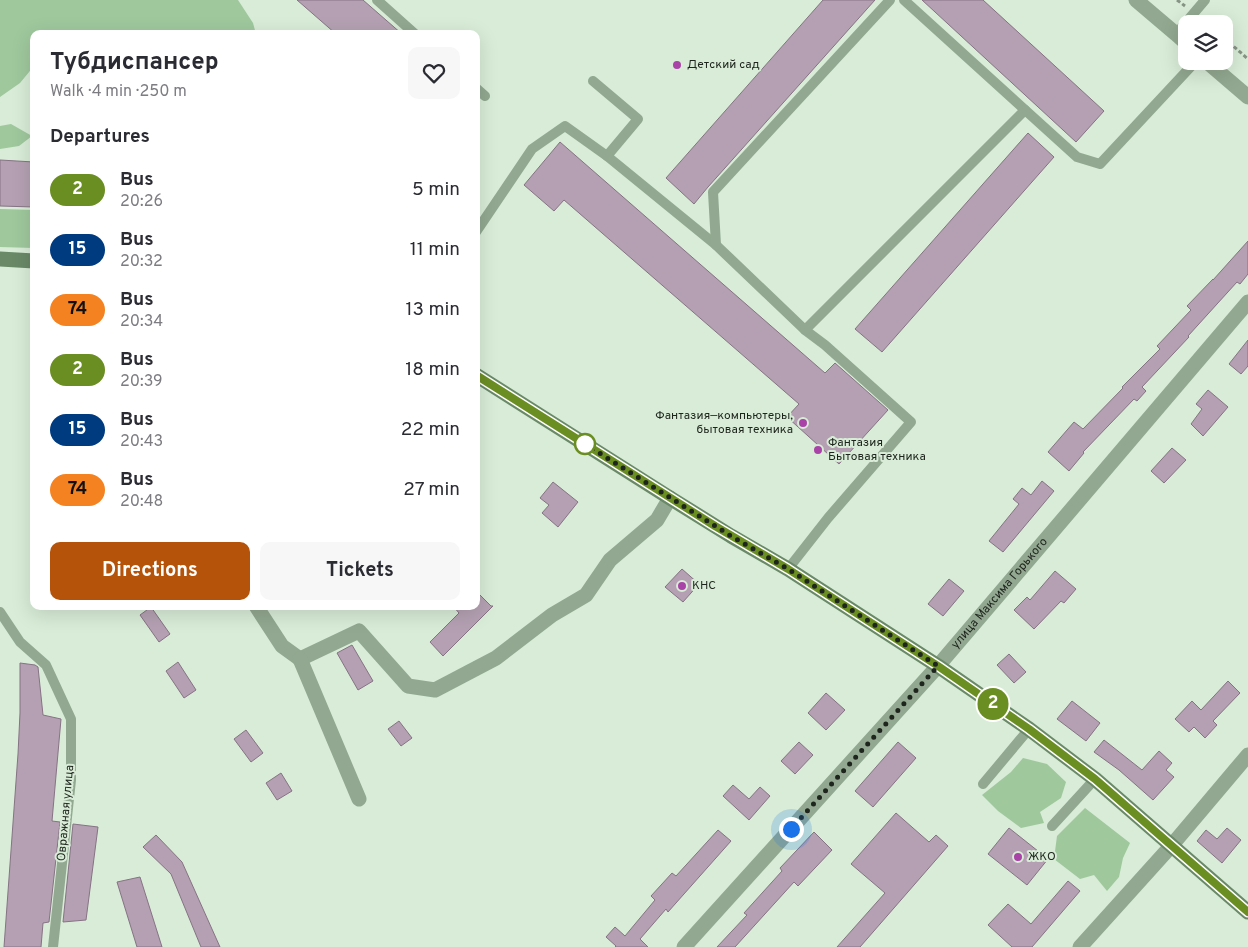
<!DOCTYPE html>
<html lang="en">
<head>
<meta charset="utf-8">
<style>
	:root { --surface:#fff; --page:#f7f7f7; --text:#2b2b33; --muted:#7c7c81; --accent:#b45309 }
	body { margin:0; font-family:Overpass,sans-serif; background:var(--page); color:var(--text); height:100vh; display:flex; flex-direction:column; font-size:19px; white-space:nowrap }
	* { box-sizing:border-box; margin:0 }
	p { font-size:16px; color:var(--muted) }
	.icon { flex:none; width:28px; height:28px; fill:none; stroke:currentColor; stroke-width:2; stroke-linecap:round; stroke-linejoin:round }
	.map { position:relative; flex:1; overflow:hidden }
	.panel { position:absolute; left:30px; top:30px; width:450px; height:580px; display:flex; flex-direction:column; background:var(--surface); border-radius:10px; box-shadow:0 5px 20px #0002 }
	.panel>* { flex:none }
	.badge { padding:0 10px; border-radius:16px; font-size:18px; line-height:32px }
	.fabs { position:absolute; left:1178px; top:15px; display:grid; gap:10px }
	.fabs a { display:grid; place-items:center; width:55px; height:55px; border-radius:10px; background:var(--surface); box-shadow:0 5px 20px #0002; font-size:25px }
	.you { position:absolute; width:25px; height:25px; margin:-12px; border:4px solid #fff; border-radius:50%; background:#1a73e8; box-shadow:0 0 0 8px #1a73e833 }
	.map>.badge { position:absolute; translate:-50% -50%; box-shadow:0 0 0 2px #fff }
	h2 { padding:0 20px; font-size:19px; line-height:45px }
	.round { display:grid; place-items:center; flex:none; width:52px; height:52px; border-radius:10px; background:var(--page) }
	.summary { display:flex; align-items:center; justify-content:space-between; height:85px; padding:0 20px }
	h1 { font-size:24px; font-weight:700; line-height:38px }
	.cta { display:flex; gap:10px; margin-top:auto; padding:10px 20px }
	.cta a { flex:1; height:58px; border-radius:10px; background:var(--accent); color:#fff; font-size:20px; font-weight:700; line-height:58px; text-align:center }
	.cta a+a { background:var(--page); color:var(--text) }
	ul { padding:0; list-style:none }
	li { display:flex; align-items:center; gap:15px; height:60px; padding:0 20px }
	li div { flex:1 }
	li b { display:block; font-size:19px }
	li em { font-style:normal }
	li .badge { min-width:55px; font-weight:700; text-align:center }
	.map>svg:first-child { display:block }
	.green { fill:#9fc89d }
	.building { fill:#b4a0b2; stroke:#867384 }
	.lines { fill:none; stroke-linecap:round; stroke-linejoin:round }
	.path { stroke:#869485; stroke-width:3; stroke-dasharray:4 2.5; stroke-linecap:butt }
	.lane { stroke:#92a890; stroke-width:10 }
	.street { stroke:#92a890; stroke-width:15 }
	.secondary { stroke:#698967; stroke-width:15 }
	.line-casing { stroke:#fff; stroke-width:11 }
	.line { stroke:#6b8e23; stroke-width:8 }
	.walk { stroke:#1e251d; stroke-width:5; stroke-dasharray:0 9 }
	.poi-dot { fill:#a943a8; stroke:#d8ecd7; stroke-width:2 }
	.stop-dot { fill:#fff; stroke:#6b8e23; stroke-width:2.5 }
	.labels { text-anchor:middle; dominant-baseline:central; stroke-width:4; stroke-linejoin:round; paint-order:stroke }
	.poi-label { font-size:12px; fill:#1e251d; stroke:#d8ecd7; text-anchor:start }
	.street-label { font-size:12px; fill:#1e251d; stroke:#d8ecd7 }
</style>
</head>
<body>
<div class="map">
<svg width="1248" height="947" viewBox="0 0 1248 947">
	<rect width="100%" height="100%" fill="#d8ecd7"/>
	<g class="green">
		<path d="M 0,0 L 238,0 L 253,23 L 256,34 L 34,34 L 34,66 L 20,83 L 0,97 Z"/>
		<path d="M 11,124 L 32,136 L 19,146 L 0,149 L 0,126 Z"/>
		<path d="M 0,209 L 34,210 L 34,248 L 0,247 Z"/>
		<path d="M 1023,758 L 1047,764 L 1066,782 L 1061,798 L 1040,812 L 1044,823 L 1021,828 L 998,811 L 982,795 L 1011,772 Z"/>
		<path d="M 1085,808 L 1130,843 L 1123,858 L 1119,877 L 1107,891 L 1094,875 L 1080,879 L 1054,859 L 1057,836 Z"/>
	</g>
	<g class="building">
		<path d="M 297,0 L 363,0 L 402,34 L 336,34 Z"/>
		<path d="M 823,0 L 875,0 L 708,187 L 694,204 L 666,178 Z"/>
		<path d="M 922,0 L 983,0 L 1104,111 L 1076,142 Z"/>
		<path d="M 1028,133 L 1054,157 L 882,352 L 855,329 Z"/>
		<path d="M 560,142 L 825,373 L 835,363 L 888,410 L 839,464 L 787,417 L 799,404 L 564,200 L 554,211 L 524,185 Z"/>
		<path d="M 0,160 L 34,162 L 34,207 L 0,206 Z"/>
		<path d="M 1248,241 L 1248,274 L 1240,284 L 1237,282 L 1188,336 L 1189,337 L 1142,387 L 1146,391 L 1137,401 L 1134,399 L 1083,452 L 1084,453 L 1069,471 L 1048,452 L 1074,422 L 1083,429 L 1123,388 L 1122,387 L 1160,349 L 1157,346 L 1191,310 L 1187,306 L 1213,279 L 1213,280 Z"/>
		<path d="M 1248,340 L 1248,366 L 1241,374 L 1229,364 Z"/>
		<path d="M 1208,390 L 1228,407 L 1203,436 L 1191,424 L 1202,409 L 1196,404 Z"/>
		<path d="M 1172,448 L 1186,460 L 1164,483 L 1151,471 Z"/>
		<path d="M 1042,481 L 1054,491 L 1003,552 L 989,541 L 1019,504 L 1013,499 L 1022,488 L 1031,495 Z"/>
		<path d="M 553,482 L 578,502 L 558,527 L 542,513 L 549,505 L 540,498 Z"/>
		<path d="M 682,569 L 699,584 L 683,602 L 665,587 Z"/>
		<path d="M 1055,571 L 1076,589 L 1064,603 L 1061,601 L 1034,629 L 1014,610 L 1027,597 L 1030,600 Z"/>
		<path d="M 949,579 L 964,591 L 943,616 L 928,604 Z"/>
		<path d="M 476,591 L 491,606 L 493,606 L 443,656 L 430,642 L 459,613 L 453,606 L 476,606 Z"/>
		<path d="M 151,607 L 170,634 L 159,642 L 140,615 Z"/>
		<path d="M 352,645 L 373,681 L 358,690 L 337,653 Z"/>
		<path d="M 1009,654 L 1026,672 L 1014,683 L 997,665 Z"/>
		<path d="M 178,662 L 196,690 L 184,698 L 166,671 Z"/>
		<path d="M 20,663 L 35,665 L 38,667 L 43,715 L 61,719 L 52,821 L 60,822 L 49,922 L 43,923 L 41,947 L 4,947 L 18,754 L 20,713 Z"/>
		<path d="M 1228,681 L 1240,693 L 1213,721 L 1217,725 L 1205,738 L 1194,727 L 1189,732 L 1175,719 L 1192,701 L 1201,710 Z"/>
		<path d="M 826,693 L 845,710 L 826,730 L 808,713 Z"/>
		<path d="M 1072,701 L 1100,723 L 1086,741 L 1057,719 Z"/>
		<path d="M 399,721 L 412,738 L 401,746 L 388,729 Z"/>
		<path d="M 246,730 L 263,753 L 251,762 L 234,739 Z"/>
		<path d="M 1104,740 L 1142,770 L 1159,751 L 1172,763 L 1166,770 L 1174,777 L 1153,800 L 1119,770 L 1094,752 Z"/>
		<path d="M 799,742 L 813,755 L 795,774 L 781,761 Z"/>
		<path d="M 898,742 L 916,758 L 873,807 L 855,791 Z"/>
		<path d="M 281,773 L 292,791 L 277,800 L 266,783 Z"/>
		<path d="M 733,785 L 749,799 L 760,787 L 770,796 L 749,820 L 723,796 Z"/>
		<path d="M 896,813 L 929,842 L 936,835 L 948,846 L 860,947 L 837,947 L 885,893 L 851,864 Z"/>
		<path d="M 73,824 L 98,827 L 86,920 L 63,922 Z"/>
		<path d="M 1009,828 L 1048,859 L 1027,885 L 988,854 Z"/>
		<path d="M 1227,828 L 1241,840 L 1222,863 L 1197,841 L 1206,830 L 1217,839 Z"/>
		<path d="M 718,830 L 731,841 L 668,912 L 666,909 L 640,939 L 648,947 L 615,947 L 616,946 L 606,937 L 615,927 L 625,936 L 655,900 L 651,896 L 672,873 L 676,876 Z"/>
		<path d="M 814,832 L 832,850 L 798,886 L 794,882 L 735,947 L 717,947 L 747,915 L 744,913 L 782,871 L 780,868 Z"/>
		<path d="M 156,835 L 182,862 L 220,947 L 201,947 L 171,874 L 143,847 Z"/>
		<path d="M 140,877 L 162,947 L 137,947 L 117,882 Z"/>
		<path d="M 1068,881 L 1080,891 L 1032,947 L 1012,947 L 988,925 L 1008,904 L 1031,924 Z"/>
	</g>
	<g class="lines">
		<g class="path">
			<path d="M 1177,0 L 1185,6"/>
			<path d="M 1224,38 L 1248,59"/>
		</g>
		<g class="lane">
			<path d="M 377,0 L 415,34"/>
			<path d="M 904,0 L 1077,157 L 1100,164 L 1196,61"/>
			<path d="M 1176,34 L 1205,0"/>
			<path d="M 593,81 L 638,119 L 607,156"/>
			<path d="M 476,88 L 485,96"/>
			<path d="M 476,232 L 532,149 L 565,126 L 607,156 L 716,245 L 805,330 L 825,345 L 911,422 L 828,518 L 788,569"/>
			<path d="M 716,245 L 713,192 L 890,0"/>
			<path d="M 805,330 L 1025,110"/>
			<path d="M 0,612 L 20,642 L 46,665 L 71,719 L 71,780 L 53,947"/>
			<path d="M 983,784 L 1029,729"/>
			<path d="M 1052,826 L 1095,779"/>
		</g>
		<g class="street">
			<path d="M 1136,0 L 1176,34 L 1186,43"/>
			<path d="M 1206,61 L 1248,97"/>
			<path d="M 256,606 L 282,646 L 300,659"/>
			<path d="M 300,659 L 359,631 L 408,686 L 435,690 L 496,658 L 552,615 L 586,595 L 610,560 L 657,520 L 670,498"/>
			<path d="M 300,659 L 359,799"/>
			<path id="s1" d="M 684,947 L 938,666 L 1248,302"/>
			<path d="M 1080,947 L 1172,845 L 1248,755"/>
		</g>
		<g class="secondary">
			<path d="M 0,259 L 34,261"/>
			<path d="M 476,375 L 670,498 L 731,536 L 788,569 L 938,666 L 1029,729 L 1095,779 L 1248,912"/>
		</g>
	</g>
	<g class="lines">
		<g class="line-casing">
			<path id="line" d="M 476,375 L 715,526 L 788,569 L 938,666 L 1029,729 L 1095,779 L 1248,912"/>
		</g>
		<use href="#line" class="line"/>
		<path class="walk" d="M 585,444 L 731,536 L 788,569 L 938,666 L 791,829"/>
	</g>
	<g class="poi-dot">
		<circle cx="677" cy="65" r="5"/>
		<circle cx="803" cy="423" r="5"/>
		<circle cx="818" cy="450" r="5"/>
		<circle cx="682" cy="586" r="5"/>
		<circle cx="1018" cy="857" r="5"/>
	</g>
	<circle class="stop-dot" cx="585" cy="444" r="10"/>
	<g class="labels">
		<g class="poi-label">
			<text x="687" y="65">Детский сад</text>
			<text x="793" y="416" text-anchor="end">Фантазия—компьютеры,<tspan x="793" dy="14">бытовая техника</tspan></text>
			<text x="828" y="443">Фантазия<tspan x="828" dy="14">Бытовая техника</tspan></text>
			<text x="692" y="586">КНС</text>
			<text x="1028" y="857">ЖКО</text>
		</g>
		<g class="street-label">
			<text stroke="none"><textPath href="#s1" startOffset="474">улица Максима Горького</textPath></text>
			<text transform="translate(66 813) rotate(-85)">Овражная улица</text>
		</g>
	</g>
</svg>
<div class="fabs">
<a><svg class="icon" aria-label="layers" viewBox="0 0 24 24"><path d="M12 4l9 5-9 5-9-5zM3 14l9 5 9-5"/></svg></a>
</div>
<div class="you" style="left:791px;top:829px"></div>
<b class="badge" style="left:993px;top:704px;background:#6b8e23;color:#fff">2</b>
<section class="panel">
<div class="summary"><div><h1>Тубдиспансер</h1><p>Walk · 4 min · 250 m</p></div><a class="round"><svg class="icon" aria-label="heart" viewBox="0 0 24 24"><path d="M12 20l-8-8c-3-5 5-10 8-4 3-6 11-1 8 4z"/></svg></a></div>
<h2>Departures</h2>
<ul>
<li><span class="badge" style="background:#6b8e23;color:#fff">2</span><div><b>Bus</b><p>20:26</p></div><em>5 min</em></li>
<li><span class="badge" style="background:#003b80;color:#fff">15</span><div><b>Bus</b><p>20:32</p></div><em>11 min</em></li>
<li><span class="badge" style="background:#f58220;color:#111">74</span><div><b>Bus</b><p>20:34</p></div><em>13 min</em></li>
<li><span class="badge" style="background:#6b8e23;color:#fff">2</span><div><b>Bus</b><p>20:39</p></div><em>18 min</em></li>
<li><span class="badge" style="background:#003b80;color:#fff">15</span><div><b>Bus</b><p>20:43</p></div><em>22 min</em></li>
<li><span class="badge" style="background:#f58220;color:#111">74</span><div><b>Bus</b><p>20:48</p></div><em>27 min</em></li>
</ul>
<div class="cta"><a>Directions</a><a>Tickets</a></div>
</section>
</div>
</body>
</html>
